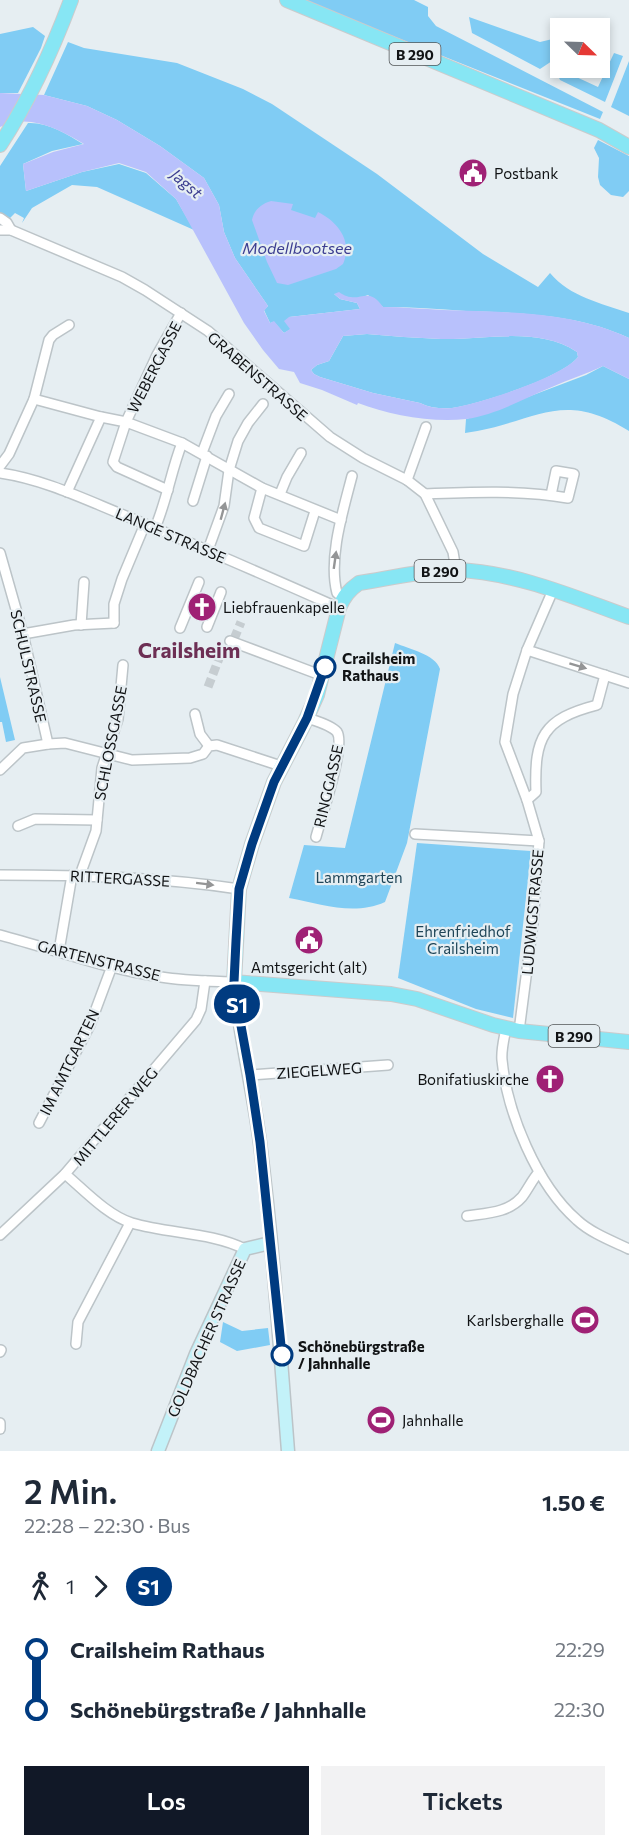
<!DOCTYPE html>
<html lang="de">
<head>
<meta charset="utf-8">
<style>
	:root { --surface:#fff; --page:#f2f2f3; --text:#1f2937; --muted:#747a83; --accent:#111827 }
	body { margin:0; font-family:Commissioner,sans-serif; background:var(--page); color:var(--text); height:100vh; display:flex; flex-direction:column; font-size:22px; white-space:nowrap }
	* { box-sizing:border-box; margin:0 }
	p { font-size:20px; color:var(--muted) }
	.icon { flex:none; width:33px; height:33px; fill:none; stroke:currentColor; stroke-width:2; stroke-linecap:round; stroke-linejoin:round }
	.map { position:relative; height:1451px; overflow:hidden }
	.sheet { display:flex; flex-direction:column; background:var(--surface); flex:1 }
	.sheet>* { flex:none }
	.badge { padding:0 12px; border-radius:20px; font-size:21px; line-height:39px }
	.needle { width:39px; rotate:113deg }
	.controls { position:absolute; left:550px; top:18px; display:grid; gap:12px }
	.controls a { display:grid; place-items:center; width:60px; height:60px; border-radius:0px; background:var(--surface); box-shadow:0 3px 9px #0003; font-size:30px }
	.map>.badge { position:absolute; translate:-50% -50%; box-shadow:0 0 0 3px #fff }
	.legs { display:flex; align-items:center; gap:9px; height:66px; padding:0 24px; font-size:20px }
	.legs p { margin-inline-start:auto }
	.overview { display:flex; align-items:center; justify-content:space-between; height:102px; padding:0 24px }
	h1 { font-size:33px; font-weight:600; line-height:45px }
	.cta { display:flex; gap:12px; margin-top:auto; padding:12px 24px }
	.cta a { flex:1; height:69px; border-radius:0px; background:var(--accent); color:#fff; font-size:24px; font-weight:600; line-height:69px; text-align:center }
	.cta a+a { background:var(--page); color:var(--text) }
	ul { padding:0 24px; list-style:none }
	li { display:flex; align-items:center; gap:21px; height:60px; font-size:22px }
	li i { display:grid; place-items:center; width:9px; height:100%; margin:0 8px; background:currentColor }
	li i::after { content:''; width:15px; height:15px; margin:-8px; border:4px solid; border-radius:50%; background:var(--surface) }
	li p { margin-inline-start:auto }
	li:first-child i { background:linear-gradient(#0000 50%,currentColor 0) }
	li:last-child i { background:linear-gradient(currentColor 50%,#0000 0) }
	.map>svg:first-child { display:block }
	.green { fill:#80ccf4 }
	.water { fill:#b8c1fc; fill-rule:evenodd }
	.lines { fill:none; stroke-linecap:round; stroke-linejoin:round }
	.street-tunnel { stroke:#c6cdd1; stroke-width:9; stroke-dasharray:9 4.5; stroke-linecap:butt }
	.street-casing { stroke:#bcc4c8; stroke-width:12 }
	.secondary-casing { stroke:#bcc4c8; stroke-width:15 }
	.primary-casing { stroke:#cbcbcc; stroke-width:16 }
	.street { stroke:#fff; stroke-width:9 }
	.secondary { stroke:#c3f2f9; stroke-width:12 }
	.primary { stroke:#87e6f4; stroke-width:14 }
	.oneway { fill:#949596 }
	.line-1-casing { stroke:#fff; stroke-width:14 }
	.line-1 { stroke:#003b80; stroke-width:9 }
	.stop-1-dot { fill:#fff; stroke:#003b80; stroke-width:3 }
	.labels { text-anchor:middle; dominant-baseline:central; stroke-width:4.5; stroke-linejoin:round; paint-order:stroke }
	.shield { fill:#e6eef2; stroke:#515557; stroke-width:1.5 }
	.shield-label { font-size:14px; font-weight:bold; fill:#111315 }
	.poi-label { font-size:15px; fill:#111315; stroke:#e6eef2; text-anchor:start }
	.street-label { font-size:15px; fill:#111315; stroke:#e6eef2 }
	.stop-label { font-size:15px; font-weight:bold; fill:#111315; stroke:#e6eef2; text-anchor:start }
	.park-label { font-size:15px; fill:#1e4457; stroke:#e6eef2 }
	.water-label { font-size:16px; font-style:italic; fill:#3c3e91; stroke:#e6eef2 }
	.district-label { font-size:21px; font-weight:bold; fill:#6d2f54; stroke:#e6eef2 }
</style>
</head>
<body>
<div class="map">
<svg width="629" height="1451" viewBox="0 0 629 1451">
	<rect width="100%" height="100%" fill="#e6eef2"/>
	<g class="green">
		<path d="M 303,0 L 414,0 L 428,7 L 428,16 L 436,26 L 603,112 L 600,119 Z"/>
		<path d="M 469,17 L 540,42 L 561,37 L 561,59 L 552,61 L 540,69 L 472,33 Z"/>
		<path d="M 33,27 L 45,36 L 41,48 L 18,93 L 0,93 L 0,34 Z"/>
		<path d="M 68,42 L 84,48 L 177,63 L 243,89 L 272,104 L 377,174 L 483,254 L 538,287 L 550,273 C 570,297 601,303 629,313 L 629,338 C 578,314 521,313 466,311 C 438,309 411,307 383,307 L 368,295 L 357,299 L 334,294 L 340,299 L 357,303 L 360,309 L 289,317 L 291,329 L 284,333 L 274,322 L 270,323 L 264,310 L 268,306 L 235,258 L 224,232 L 219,205 L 204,178 L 160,146 L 117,120 L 87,106 L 44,95 Z"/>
		<path d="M 614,53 L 623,56 L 605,102 L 560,80 L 557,73 L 561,67 L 575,68 L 572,75 L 598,87 Z"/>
		<path d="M 629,61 L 629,116 L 611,107 Z"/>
		<path d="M 28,123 C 48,122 67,134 83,144 L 52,151 L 23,164 L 26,191 L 82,172 L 119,164 L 146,173 L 176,199 L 194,230 L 97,187 L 72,185 L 32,208 L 22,223 L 24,218 L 15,213 L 10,218 L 0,212 L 0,166 Z"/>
		<path d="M 598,140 L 629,156 L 629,191 L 623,197 L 611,195 L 600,185 L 598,177 L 599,158 L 594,148 Z"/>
		<path d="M 367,334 C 391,336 416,338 441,339 C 484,340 538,326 577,352 L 578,357 C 562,378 479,404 452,408 C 442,409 430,408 420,403 L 373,393 L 320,377 L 314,374 L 311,370 L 317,365 L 329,361 L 343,336 Z"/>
		<path d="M 603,366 L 629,379 L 629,431 C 560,387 534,424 465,433 L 466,419 L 483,414 L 586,375 Z"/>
		<path d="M 395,643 C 409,649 435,654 440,669 L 407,843 L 385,902 C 354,916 321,904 289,898 L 304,845 L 345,848 Z"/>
		<path d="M 0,677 L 15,740 L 6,742 L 2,722 L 0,722 Z"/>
		<path d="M 417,843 L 531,851 L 513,1018 L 476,1009 L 398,978 Z"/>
		<path d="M 223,1322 L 242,1331 L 268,1328 L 270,1345 L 237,1351 L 220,1342 Z"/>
	</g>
	<g class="water">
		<path d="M 0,93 L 44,95 L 87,106 L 117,120 L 160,146 L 204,178 L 219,205 L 224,232 L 235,258 L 268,306 L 264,311 L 270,323 L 274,321 L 284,333 L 290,329 L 284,321 L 289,317 L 360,309 L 357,303 L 340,299 L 334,294 L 339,292 C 359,307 367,283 383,307 C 403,307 423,309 443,310 C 504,312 572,311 629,338 L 629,379 L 603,366 C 587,374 569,379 552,387 C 525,398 496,415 466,419 C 432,423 389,415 358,403 L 357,405 L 322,390 L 300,383 L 294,372 L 279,369 L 263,350 L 244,323 L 176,199 L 146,172 L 119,163 L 82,172 L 26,191 L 23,164 L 53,152 L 84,144 C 58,129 29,113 0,127 ZM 367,334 C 391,336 416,338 441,339 C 484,340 538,326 577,352 L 578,357 C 562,377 479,404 452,408 C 442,409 430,408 420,403 L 373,393 L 320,377 L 314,374 L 311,370 L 317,365 L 329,361 L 343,336 Z"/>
		<path d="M 271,201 L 293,204 L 291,210 L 315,218 L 318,212 C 338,222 353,241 343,264 L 336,269 L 288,285 L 277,283 L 267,262 L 252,220 C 254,210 261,204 271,201 Z"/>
	</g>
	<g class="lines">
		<g class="street-tunnel">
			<path d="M 234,639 L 241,622"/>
			<path d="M 208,687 L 223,648"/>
		</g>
		<g class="street-casing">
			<g id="street">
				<path d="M 0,218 L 7,223 L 11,230"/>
				<path d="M 0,230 L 11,230 L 122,277 L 145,290 L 208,331 L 330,437 L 363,458 L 407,480 L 425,494 L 453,552 L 456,570"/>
				<path d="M 34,399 L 101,417 L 126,422 L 182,443 L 262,488 L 341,520"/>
				<path d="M 202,453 L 216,416 L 229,394"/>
				<path d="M 0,466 L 9,454 L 34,399 L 49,340 L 53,335 L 69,325"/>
				<path d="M 0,473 C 42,479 82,498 121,514 C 194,544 267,576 339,608"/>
				<path d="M 407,480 L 426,427"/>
				<path d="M 262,488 L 254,518 L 259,528 L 304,546 L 315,511"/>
				<path d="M 168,490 L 117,467 L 113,462 L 126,422 L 157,355 L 181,313"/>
				<path d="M 67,492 L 101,417"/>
				<path d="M 280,494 L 287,477 L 301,453"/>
				<path d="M 425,494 C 472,492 522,490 568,498 L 574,474 L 556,471 L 551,495"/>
				<path d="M 193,501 L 207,456"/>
				<path d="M 155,528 C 167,500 171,471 182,443"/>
				<path d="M 208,550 L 224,506 L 229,470 L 238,441 L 248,423 L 263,404"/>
				<path d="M 0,553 L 23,634 L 48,744"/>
				<path d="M 344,596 L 337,593 C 328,558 343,511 352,476"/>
				<path d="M 114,623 L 114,604 L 122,579 L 145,524"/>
				<path d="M 81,625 L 84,582"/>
				<path d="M 207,627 L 221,592"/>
				<path d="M 180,628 L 199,582"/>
				<path d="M 23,634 L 74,625 L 114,623"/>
				<path d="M 230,641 L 323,676"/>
				<path d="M 527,650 L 629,683"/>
				<path d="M 195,714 L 200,734 L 209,746"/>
				<path d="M 307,718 C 316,721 331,725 337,732 C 346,745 321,818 316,837"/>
				<path d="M 0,770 L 23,748 L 48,744 L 65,743 L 132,760 L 190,758 L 203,754 L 209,746 L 217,745 L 281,766"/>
				<path d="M 527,800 L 536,792 C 534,737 543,719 597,705 L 605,675"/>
				<path d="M 18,826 L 35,819 L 97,820"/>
				<path d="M 415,834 L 539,841"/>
				<path d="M 0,875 C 80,875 160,877 239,889"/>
				<path d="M 80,875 L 96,831 L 102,768 L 118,719 L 123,665"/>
				<path d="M 0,935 C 53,949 106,969 161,977 C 185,981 210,981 234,982"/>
				<path d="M 59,951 L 72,875"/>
				<path d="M 506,1028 C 504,1039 501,1050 502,1060 C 507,1113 537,1185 577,1220 C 591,1233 612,1241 629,1249"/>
				<path d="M 519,1031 L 533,923 L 539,841 L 527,800 L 505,742 L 513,694 L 527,650 L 553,590"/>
				<path d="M 250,1075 L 388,1065"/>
				<path d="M 39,1123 L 90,1025 L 112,966"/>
				<path d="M 65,1174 C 84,1190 108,1216 132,1223 C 169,1234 211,1232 245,1249"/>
				<path d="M 467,1216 C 487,1213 508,1213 522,1197 C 528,1189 532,1180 539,1172"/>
				<path d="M 0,1235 L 65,1174 L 196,1020 L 201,1009 L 205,981"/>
				<path d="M 76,1344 L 78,1322 L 130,1223"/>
				<path d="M 0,1352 L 1,1350"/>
				<path d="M 0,1423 L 0,1429"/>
			</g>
		</g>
		<g class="secondary-casing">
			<g id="secondary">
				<path d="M 234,982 C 240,1036 253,1089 260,1143 C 273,1245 280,1348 288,1451"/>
				<path d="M 158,1451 L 196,1354 L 245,1249 L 270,1243"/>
			</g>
		</g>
		<g class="primary-casing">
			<g id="primary">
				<path d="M 287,0 L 599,130 L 629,147"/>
				<path d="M 0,145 C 30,99 52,51 71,0"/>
				<path d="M 629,617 C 573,597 516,572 456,570 C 424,570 391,578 359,583 C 349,590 344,596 339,608 L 317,695 L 304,724 L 274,782 L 252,844 L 239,889 L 234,982 L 391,994 L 417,999 L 493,1025 L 519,1031 L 629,1042"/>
			</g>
		</g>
		<use href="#street" class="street"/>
		<use href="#secondary" class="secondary"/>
		<use href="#primary" class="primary"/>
	</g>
	<defs><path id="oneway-solid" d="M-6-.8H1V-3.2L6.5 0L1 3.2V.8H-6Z" transform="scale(1.5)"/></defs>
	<g class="oneway">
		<use href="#oneway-solid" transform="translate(223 511) rotate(-75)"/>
		<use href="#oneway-solid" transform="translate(335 560) rotate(-82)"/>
		<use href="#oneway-solid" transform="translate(578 666) rotate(17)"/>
		<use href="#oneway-solid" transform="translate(205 884) rotate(7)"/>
	</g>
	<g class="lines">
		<g class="line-1-casing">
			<path id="line-1" d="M 282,1355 L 260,1142 L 250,1075 L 237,1004 L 234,982 L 236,941 L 239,889 L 252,844 L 274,782 L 307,718 L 325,667"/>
		</g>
		<use href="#line-1" class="line-1"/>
	</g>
	<defs>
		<g id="civic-disc" transform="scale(1.5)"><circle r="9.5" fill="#9f2175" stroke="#e6eef2"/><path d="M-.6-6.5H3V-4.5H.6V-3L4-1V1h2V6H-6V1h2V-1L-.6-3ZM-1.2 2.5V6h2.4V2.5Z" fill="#fff"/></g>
		<g id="church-disc" transform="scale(1.5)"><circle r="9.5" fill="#9f2175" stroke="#e6eef2"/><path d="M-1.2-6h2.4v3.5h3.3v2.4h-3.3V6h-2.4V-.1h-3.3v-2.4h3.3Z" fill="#fff"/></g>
		<g id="stadium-disc" transform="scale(1.5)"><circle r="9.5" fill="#9f2175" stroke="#e6eef2"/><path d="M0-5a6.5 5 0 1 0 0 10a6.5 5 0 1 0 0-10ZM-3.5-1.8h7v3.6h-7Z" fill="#fff"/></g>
	</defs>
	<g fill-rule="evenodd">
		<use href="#civic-disc" x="473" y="173"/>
		<use href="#church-disc" x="202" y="607"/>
		<use href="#civic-disc" x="309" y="940"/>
		<use href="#church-disc" x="550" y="1079"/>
		<use href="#stadium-disc" x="585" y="1320"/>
		<use href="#stadium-disc" x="381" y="1420"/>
	</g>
	<g class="stop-1-dot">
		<circle cx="325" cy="667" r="10"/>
		<circle cx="282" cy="1355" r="10"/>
	</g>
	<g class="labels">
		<g class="shield">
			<rect x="389.5" y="43" width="51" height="22" rx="4.5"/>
			<rect x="414.5" y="560" width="51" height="22" rx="4.5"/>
			<rect x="548.5" y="1025" width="51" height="22" rx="4.5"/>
		</g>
		<g class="shield-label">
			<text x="415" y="54">B 290</text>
			<text x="440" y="571">B 290</text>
			<text x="574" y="1036">B 290</text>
		</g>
		<g class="poi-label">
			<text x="494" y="173">Postbank</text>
			<text x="223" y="607">Liebfrauenkapelle</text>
			<text x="309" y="967" text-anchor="middle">Amtsgericht (alt)</text>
			<text x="529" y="1079" text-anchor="end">Bonifatiuskirche</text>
			<text x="564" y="1320" text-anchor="end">Karlsberghalle</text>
			<text x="402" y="1420">Jahnhalle</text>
		</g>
		<g class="street-label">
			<text transform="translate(154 367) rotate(-63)">WEBERGASSE</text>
			<text transform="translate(258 376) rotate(41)">GRABENSTRASSE</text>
			<text transform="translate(171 535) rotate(23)">LANGE STRASSE</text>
			<text transform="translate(29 666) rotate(77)">SCHULSTRASSE</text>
			<text transform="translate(110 743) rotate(-79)">SCHLOSSGASSE</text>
			<text transform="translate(328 786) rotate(-77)">RINGGASSE</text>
			<text transform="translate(120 878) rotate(3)">RITTERGASSE</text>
			<text transform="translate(532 912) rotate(-85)">LUDWIGSTRASSE</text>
			<text transform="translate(99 960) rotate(14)">GARTENSTRASSE</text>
			<text transform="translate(69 1062) rotate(-64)">IM AMTGARTEN</text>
			<text transform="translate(319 1070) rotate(-4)">ZIEGELWEG</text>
			<text transform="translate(115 1116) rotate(-50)">MITTLERER WEG</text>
			<text transform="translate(206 1338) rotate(-66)">GOLDBACHER STRASSE</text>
		</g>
		<g class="stop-label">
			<text x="342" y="658">Crailsheim<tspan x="342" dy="17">Rathaus</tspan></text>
			<text x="298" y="1346">Schönebürgstraße<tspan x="298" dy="17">/ Jahnhalle</tspan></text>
		</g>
		<g class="park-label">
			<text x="359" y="877">Lammgarten</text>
			<text x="463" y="931">Ehrenfriedhof<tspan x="463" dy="17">Crailsheim</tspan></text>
		</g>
		<g class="water-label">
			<text transform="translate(187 183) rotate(41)">Jagst</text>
			<text x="297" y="247">Modellbootsee</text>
		</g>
		<g class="district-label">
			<text x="189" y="649">Crailsheim</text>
		</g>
	</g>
</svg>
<div class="controls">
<a><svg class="needle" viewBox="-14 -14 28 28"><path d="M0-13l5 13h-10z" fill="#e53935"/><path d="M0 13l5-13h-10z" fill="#747a83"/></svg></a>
</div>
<b class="badge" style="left:237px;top:1004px;background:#003b80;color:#fff">S1</b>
</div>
<section class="sheet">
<div class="overview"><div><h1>2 Min.</h1><p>22:28 – 22:30 · Bus</p></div><b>1.50 €</b></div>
<div class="legs"><svg class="icon" aria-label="walk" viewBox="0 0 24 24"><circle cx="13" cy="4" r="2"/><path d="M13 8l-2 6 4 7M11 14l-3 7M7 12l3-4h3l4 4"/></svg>1<svg class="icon" aria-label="forward" viewBox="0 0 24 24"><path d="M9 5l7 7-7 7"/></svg><b class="badge" style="background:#003b80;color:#fff">S1</b></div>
<ul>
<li><i style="color:#003b80"></i><b>Crailsheim Rathaus</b><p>22:29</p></li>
<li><i style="color:#003b80"></i><b>Schönebürgstraße / Jahnhalle</b><p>22:30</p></li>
</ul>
<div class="cta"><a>Los</a><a>Tickets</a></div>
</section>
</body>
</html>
